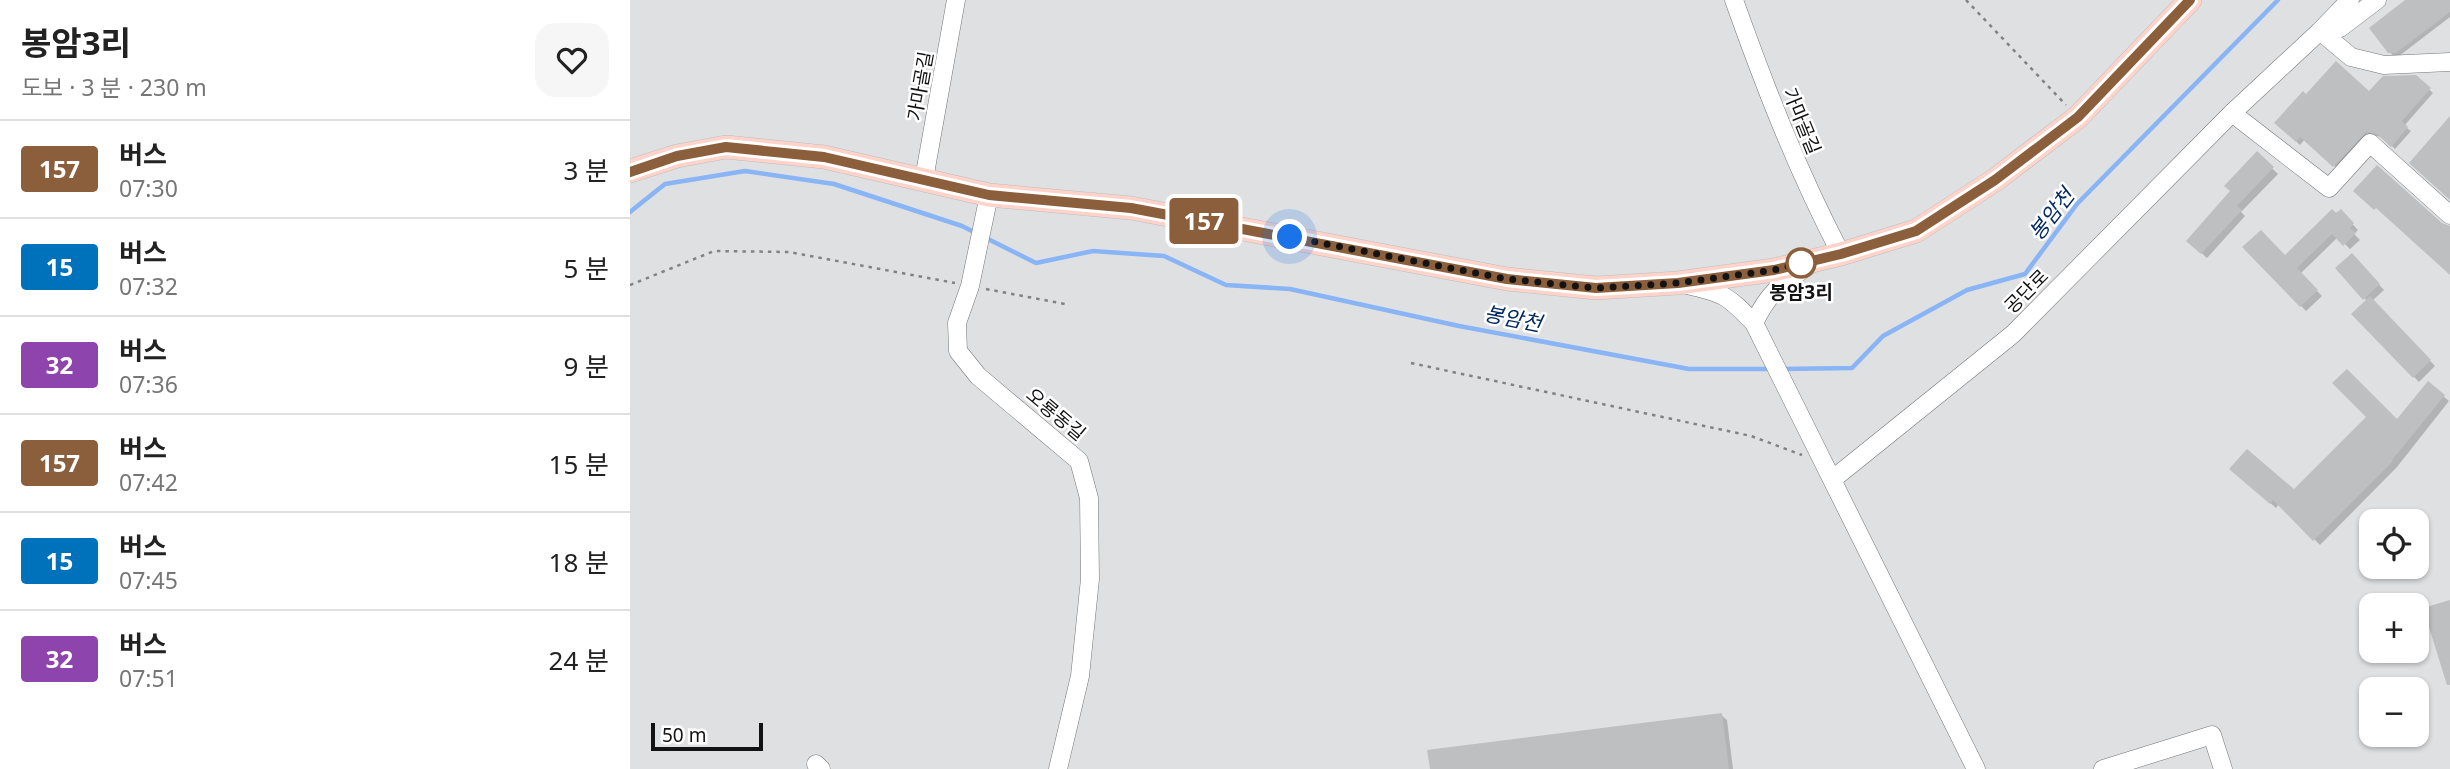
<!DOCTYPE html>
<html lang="ko">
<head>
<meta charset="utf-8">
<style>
	:root { --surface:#fff; --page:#f6f6f6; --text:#222; --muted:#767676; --line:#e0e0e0 }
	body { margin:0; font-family:"Noto Sans","Noto Sans KR",sans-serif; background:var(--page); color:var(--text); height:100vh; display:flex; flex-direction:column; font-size:26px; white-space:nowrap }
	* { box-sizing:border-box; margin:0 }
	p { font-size:23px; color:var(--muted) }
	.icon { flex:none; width:38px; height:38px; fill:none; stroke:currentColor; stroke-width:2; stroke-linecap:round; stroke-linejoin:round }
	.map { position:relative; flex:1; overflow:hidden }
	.side { display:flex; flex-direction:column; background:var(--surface); width:630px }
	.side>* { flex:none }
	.badge { padding:0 14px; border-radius:5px; font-size:24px; line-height:46px }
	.buttons { position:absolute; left:1729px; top:509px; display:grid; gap:14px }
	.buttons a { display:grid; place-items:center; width:70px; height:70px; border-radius:14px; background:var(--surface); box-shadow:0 2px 5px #0004; font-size:35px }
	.scale { position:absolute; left:21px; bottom:18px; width:112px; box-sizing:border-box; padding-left:7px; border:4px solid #131314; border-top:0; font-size:19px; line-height:24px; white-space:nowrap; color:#131314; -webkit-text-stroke:5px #fff; paint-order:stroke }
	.you { position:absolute; width:35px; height:35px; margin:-18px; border:5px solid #fff; border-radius:50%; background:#1a73e8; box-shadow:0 0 0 10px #1a73e833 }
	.map>.badge { position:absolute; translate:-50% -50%; box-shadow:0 0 0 4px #fff }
	.round { display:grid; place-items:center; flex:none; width:74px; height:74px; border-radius:21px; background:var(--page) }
	.overview { display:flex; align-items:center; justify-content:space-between; height:119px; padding:0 21px }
	h1 { font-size:33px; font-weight:700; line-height:52px }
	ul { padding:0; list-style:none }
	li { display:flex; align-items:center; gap:21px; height:98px; padding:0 21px; border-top:2px solid var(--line) }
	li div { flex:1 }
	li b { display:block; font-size:26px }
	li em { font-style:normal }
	li .badge { min-width:77px; font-weight:700; text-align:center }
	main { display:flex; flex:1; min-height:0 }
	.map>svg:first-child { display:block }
	.shadow { fill:#0003 }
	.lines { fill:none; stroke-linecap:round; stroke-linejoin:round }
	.stream { stroke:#89b4f6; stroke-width:4.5 }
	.building { fill:#bdbfc1 }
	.minor-casing { stroke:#757778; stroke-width:19 }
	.major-casing { stroke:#bdbdbd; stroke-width:24 }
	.path { stroke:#818284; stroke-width:2.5; stroke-dasharray:3.5 5; stroke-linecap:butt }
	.minor { stroke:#fff; stroke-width:18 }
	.major { stroke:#fed3c9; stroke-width:23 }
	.line-casing { stroke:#fff; stroke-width:16 }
	.line { stroke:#8b5e3c; stroke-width:10 }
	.walk { stroke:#131314; stroke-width:7; stroke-dasharray:0 12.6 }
	.stop-dot { fill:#fff; stroke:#8b5e3c; stroke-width:3.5 }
	.labels { text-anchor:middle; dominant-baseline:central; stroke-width:5; stroke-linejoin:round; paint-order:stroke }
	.street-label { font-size:19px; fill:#131314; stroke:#fff }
	.stop-label { font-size:19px; font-weight:bold; fill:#131314; stroke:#fff }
	.water-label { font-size:21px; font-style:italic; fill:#032a63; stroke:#fff }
</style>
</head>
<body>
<main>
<section class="side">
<div class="overview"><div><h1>봉암3리</h1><p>도보 · 3 분 · 230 m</p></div><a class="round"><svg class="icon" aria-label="heart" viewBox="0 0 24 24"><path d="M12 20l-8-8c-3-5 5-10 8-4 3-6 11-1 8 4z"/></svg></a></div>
<ul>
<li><span class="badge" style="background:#8b5e3c;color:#fff">157</span><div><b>버스</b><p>07:30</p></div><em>3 분</em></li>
<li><span class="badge" style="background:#0072bc;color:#fff">15</span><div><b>버스</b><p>07:32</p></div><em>5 분</em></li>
<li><span class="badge" style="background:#8e44ad;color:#fff">32</span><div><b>버스</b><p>07:36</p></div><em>9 분</em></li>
<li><span class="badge" style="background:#8b5e3c;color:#fff">157</span><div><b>버스</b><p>07:42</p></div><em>15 분</em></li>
<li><span class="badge" style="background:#0072bc;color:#fff">15</span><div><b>버스</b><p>07:45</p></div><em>18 분</em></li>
<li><span class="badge" style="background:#8e44ad;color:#fff">32</span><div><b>버스</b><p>07:51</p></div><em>24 분</em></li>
</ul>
</section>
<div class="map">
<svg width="1820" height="769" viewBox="0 0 1820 769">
	<rect width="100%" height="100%" fill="#dfe0e2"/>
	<g class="shadow">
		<path d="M 1778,0 L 1820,0 L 1820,17 L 1769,56 L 1763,56 L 1760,52 Z"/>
		<path d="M 1785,77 L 1803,93 L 1774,126 L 1781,131 L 1765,149 L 1753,137 L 1740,135 L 1708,169 L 1675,139 L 1670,145 L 1647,123 L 1676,96 L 1739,94 Z"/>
		<path d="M 1627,154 L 1648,174 L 1611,212 L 1615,216 L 1577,258 L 1558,241 L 1603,191 Z"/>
		<path d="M 1711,212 L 1728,230 L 1724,234 L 1730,240 L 1720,249 L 1708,237 L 1670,274 L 1692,296 L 1676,311 L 1615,248 L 1655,258 Z"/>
		<path d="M 1721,255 L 1754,290 L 1742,301 L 1805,366 L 1789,382 L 1724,315 L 1737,301 L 1707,269 Z"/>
		<path d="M 1813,396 L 1819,401 L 1767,467 L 1690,545 L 1649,504 L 1646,508 L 1607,474 L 1664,492 L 1767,422 Z"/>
		<path d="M 1091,715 L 1097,720 L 1103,769 L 802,769 Z"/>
	</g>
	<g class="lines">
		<g class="stream">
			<path d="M 0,212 L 35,184 L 115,171 L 204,184 L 332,226 L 346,233"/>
			<path d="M 354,237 L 406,263 L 463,251 L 534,256 L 596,285 L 660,289 L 829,326 L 1059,369 L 1142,369"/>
			<path d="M 1151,369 L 1222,368 L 1253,336 L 1337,290 L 1395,274 L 1447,204 L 1648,0"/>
		</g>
	</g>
	<g class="building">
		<path d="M 1775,0 L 1820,0 L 1820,12 L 1766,53 L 1758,53 L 1739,28 Z"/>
		<path d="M 1706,61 L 1739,91 L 1753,76 L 1786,75 L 1801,88 L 1772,121 L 1778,127 L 1761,147 L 1747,134 L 1736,132 L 1703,167 L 1670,137 L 1666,142 L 1644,123 L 1673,91 L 1676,94 Z"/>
		<path d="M 1820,116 L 1820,200 L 1779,163 Z"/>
		<path d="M 1627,151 L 1644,167 L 1607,206 L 1612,210 L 1571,254 L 1556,241 L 1600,191 L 1594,186 Z"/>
		<path d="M 1747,165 L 1812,223 L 1820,226 L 1820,275 L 1746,208 L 1744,210 L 1723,191 Z"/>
		<path d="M 1702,209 L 1706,213 L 1711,209 L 1724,223 L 1720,228 L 1726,233 L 1713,246 L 1702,234 L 1667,268 L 1688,290 L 1670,307 L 1612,247 L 1631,230 L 1655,255 Z"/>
		<path d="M 1722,253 L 1750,284 L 1733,300 L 1705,268 Z"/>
		<path d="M 1740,296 L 1801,360 L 1783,378 L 1721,314 Z"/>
		<path d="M 1717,369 L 1767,419 L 1798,381 L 1815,395 L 1762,460 L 1763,461 L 1683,541 L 1643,500 L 1640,504 L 1599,469 L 1617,449 L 1664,489 L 1736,417 L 1702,383 Z"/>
		<path d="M 1820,600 L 1820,685 L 1817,685 L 1793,608 Z"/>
		<path d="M 1092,713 L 1099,769 L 800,769 L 797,750 Z"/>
	</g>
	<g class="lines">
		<g class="minor-casing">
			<g id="minor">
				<path d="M 1104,0 C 1135,87 1168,172 1211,254"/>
				<path d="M 1690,31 L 1721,57 L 1754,65 L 1820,62"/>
				<path d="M 1690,31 L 1710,28 L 1747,0"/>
				<path d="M 1602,113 L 1699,188 L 1740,143 L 1820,215"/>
				<path d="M 294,179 L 326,0"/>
				<path d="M 359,195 L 340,286 L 327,323 L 328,351 L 348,376 L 449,461 L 459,498 L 460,579 L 450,676 L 428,769"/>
				<path d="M 1057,285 C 1094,293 1098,296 1124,323 L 1346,769"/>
				<path d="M 1124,323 C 1139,292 1150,285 1178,266"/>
				<path d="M 1203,479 L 1383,334 L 1602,113 L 1690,31 L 1720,0"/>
				<path d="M 186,764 L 191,769"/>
				<path d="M 1473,769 L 1582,735 L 1593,769"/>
			</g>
		</g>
		<g class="major-casing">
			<path id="major" d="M 0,171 L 47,156 L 96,147 L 194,157 L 359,195 L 501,208 L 877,279 L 966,288 L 1048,283 L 1144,270 L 1211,254 L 1286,231 L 1365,180 L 1448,117 L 1560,0"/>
		</g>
		<g class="path">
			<path d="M 1336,0 L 1436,105"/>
			<path d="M 0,285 L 84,251 L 159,252 L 325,283"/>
			<path d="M 356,289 L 435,304"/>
			<path d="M 781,363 L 1121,436 L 1172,455"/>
		</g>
		<use href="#minor" class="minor"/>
		<use href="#major" class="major"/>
	</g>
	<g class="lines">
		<g class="line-casing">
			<path id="line" d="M 0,172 L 47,156 L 96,147 L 194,157 L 359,195 L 501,208 L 877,279 L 966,288 L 1048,283 L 1144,270 L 1211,254 L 1286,231 L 1365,180 L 1448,117 L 1560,0"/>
		</g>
		<use href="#line" class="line"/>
		<path class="walk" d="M 660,237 L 877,279 L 966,288 L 1048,283 L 1144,270 L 1171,263"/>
	</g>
	<circle class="stop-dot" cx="1171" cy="263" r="14"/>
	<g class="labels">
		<g class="street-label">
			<text transform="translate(290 86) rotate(-80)">가마골길</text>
			<text transform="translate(1172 121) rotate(68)">가마골길</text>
			<text transform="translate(1396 291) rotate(-45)">공단로</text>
			<text transform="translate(426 414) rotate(40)">오룡동길</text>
		</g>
		<g class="stop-label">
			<text x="1171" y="292">봉암3리</text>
		</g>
		<g class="water-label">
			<text transform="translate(1421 214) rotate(-52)">봉암천</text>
			<text transform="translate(883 318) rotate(11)">봉암천</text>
		</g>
	</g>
</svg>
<div class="buttons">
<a><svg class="icon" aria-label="locate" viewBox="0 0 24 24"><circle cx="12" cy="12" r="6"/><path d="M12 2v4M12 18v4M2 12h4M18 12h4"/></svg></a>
<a>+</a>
<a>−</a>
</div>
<div class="scale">50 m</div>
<div class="you" style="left:660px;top:237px"></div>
<b class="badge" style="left:574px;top:221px;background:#8b5e3c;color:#fff">157</b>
</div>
</main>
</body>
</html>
